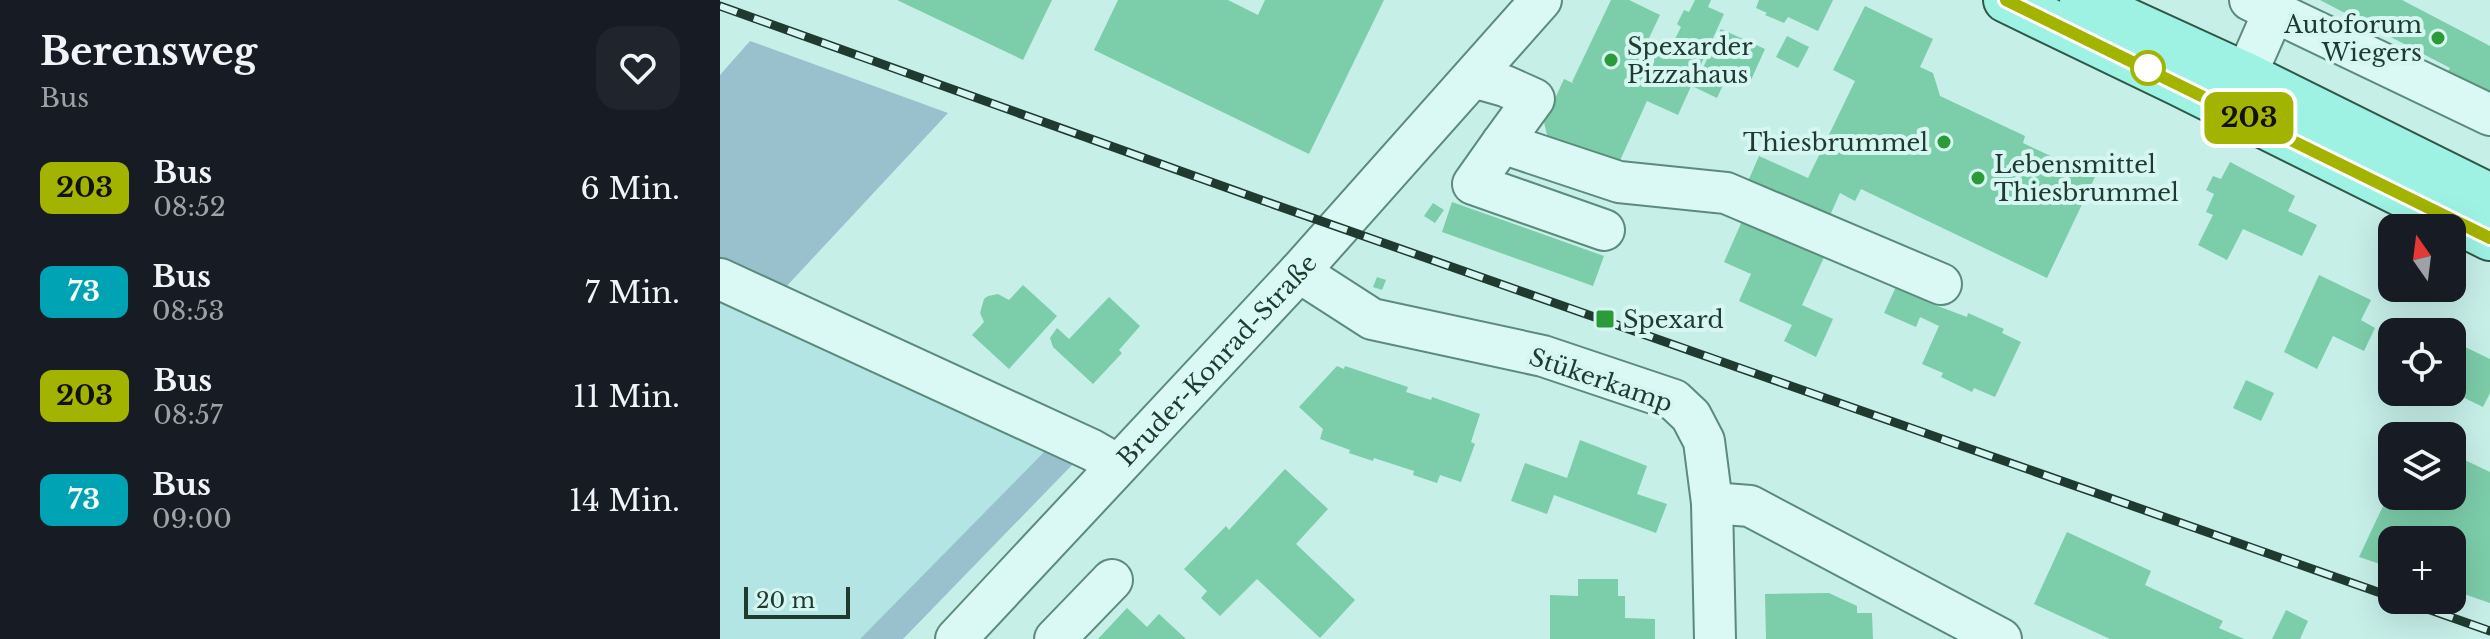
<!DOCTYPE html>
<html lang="de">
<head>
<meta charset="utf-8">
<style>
	:root { --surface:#171b24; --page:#20242c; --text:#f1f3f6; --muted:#9ea1a6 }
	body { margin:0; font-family:"Libre Baskerville",serif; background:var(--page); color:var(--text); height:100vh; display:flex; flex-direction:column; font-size:30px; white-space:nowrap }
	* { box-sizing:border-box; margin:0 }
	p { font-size:26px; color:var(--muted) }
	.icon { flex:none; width:44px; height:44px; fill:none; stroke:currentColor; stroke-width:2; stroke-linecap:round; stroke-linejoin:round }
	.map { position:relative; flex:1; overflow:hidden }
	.sheet { display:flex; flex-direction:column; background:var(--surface); width:720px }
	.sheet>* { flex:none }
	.badge { padding:0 16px; border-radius:12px; font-size:28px; line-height:52px }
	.needle { width:52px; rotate:346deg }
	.controls { position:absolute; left:1658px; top:214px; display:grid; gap:16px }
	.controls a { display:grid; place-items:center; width:88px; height:88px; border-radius:16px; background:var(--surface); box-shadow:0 8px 32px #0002; font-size:40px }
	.scale { position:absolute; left:24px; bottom:20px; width:106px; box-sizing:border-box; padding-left:8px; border:4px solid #1f3b30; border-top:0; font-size:22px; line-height:28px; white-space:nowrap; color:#1f3b30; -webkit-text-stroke:6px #d6f6f1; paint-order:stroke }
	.map>.badge { position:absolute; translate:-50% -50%; box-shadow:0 0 0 4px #fff }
	.round { display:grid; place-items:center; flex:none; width:84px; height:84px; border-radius:24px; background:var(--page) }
	.head { display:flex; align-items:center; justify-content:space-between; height:136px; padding:0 40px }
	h1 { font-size:38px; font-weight:700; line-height:60px }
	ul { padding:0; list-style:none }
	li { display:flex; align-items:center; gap:24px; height:104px; padding:0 40px }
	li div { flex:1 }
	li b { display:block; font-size:30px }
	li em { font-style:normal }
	li .badge { min-width:88px; font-weight:700; text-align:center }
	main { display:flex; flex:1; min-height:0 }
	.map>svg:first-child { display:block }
	.farmland { fill:#b3e5e4 }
	.green { fill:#99c0cd }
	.building { fill:#7ccda9 }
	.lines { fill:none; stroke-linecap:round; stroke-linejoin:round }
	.minor-casing { stroke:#5b8b7b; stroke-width:44 }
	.major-casing { stroke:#2f5848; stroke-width:48 }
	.minor { stroke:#daf9f4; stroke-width:40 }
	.major { stroke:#9ef2e3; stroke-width:44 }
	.rail-casing { stroke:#1f3b30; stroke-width:9 }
	.rail { stroke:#d6f6f1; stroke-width:6; stroke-dasharray:18; stroke-linecap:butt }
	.line-casing { stroke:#fff; stroke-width:18 }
	.line { stroke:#a3b400; stroke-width:12 }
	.poi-dot { fill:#2b9a39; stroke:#d6f6f1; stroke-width:3 }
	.stop-dot { fill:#fff; stroke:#a3b400; stroke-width:4 }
	.labels { text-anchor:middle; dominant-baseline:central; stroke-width:8; stroke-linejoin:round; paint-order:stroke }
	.poi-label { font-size:24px; fill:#1f3b30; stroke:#d6f6f1; text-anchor:start }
	.street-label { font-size:24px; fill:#1f3b30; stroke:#d6f6f1 }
</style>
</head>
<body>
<main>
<section class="sheet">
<div class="head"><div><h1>Berensweg</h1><p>Bus</p></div><a class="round"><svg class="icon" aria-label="heart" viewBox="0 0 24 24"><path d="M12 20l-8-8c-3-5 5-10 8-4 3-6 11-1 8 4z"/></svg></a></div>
<ul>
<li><span class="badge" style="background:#a3b400;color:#111">203</span><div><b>Bus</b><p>08:52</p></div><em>6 Min.</em></li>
<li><span class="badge" style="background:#00a3b4;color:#fff">73</span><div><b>Bus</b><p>08:53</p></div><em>7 Min.</em></li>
<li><span class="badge" style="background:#a3b400;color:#111">203</span><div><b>Bus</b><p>08:57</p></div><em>11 Min.</em></li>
<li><span class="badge" style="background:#00a3b4;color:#fff">73</span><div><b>Bus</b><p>09:00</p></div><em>14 Min.</em></li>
</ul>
</section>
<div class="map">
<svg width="1770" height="639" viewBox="0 0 1770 639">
	<rect width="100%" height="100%" fill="#c6efe8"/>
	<path class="farmland" d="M 0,297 L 326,450 L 140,639 L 0,639 Z"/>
	<g class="green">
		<path d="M 30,41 L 228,113 L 64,289 L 0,258 L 0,75 Z"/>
		<path d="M 326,450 L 353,464 L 183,639 L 140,639 Z"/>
	</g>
	<g class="building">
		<path d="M 177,0 L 332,0 L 303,60 Z"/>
		<path d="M 398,0 L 508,0 L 538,15 L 545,0 L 664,0 L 589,154 L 374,50 Z"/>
		<path d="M 891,0 L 909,0 L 940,15 L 929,38 L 951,47 L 961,27 L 957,24 L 964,10 L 969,12 L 975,0 L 991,0 L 988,7 L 1004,14 L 958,115 L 927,101 L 898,165 L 828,139 L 823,118 L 831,107 L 844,79 L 855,84 L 852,82 Z"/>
		<path d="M 1039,0 L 1113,0 L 1098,31 L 1068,17 L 1064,23 L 1045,15 L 1047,13 L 1036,8 Z"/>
		<path d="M 1600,0 L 1682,0 L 1770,46 L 1770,95 L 1727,73 L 1730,68 Z"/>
		<path d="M 1145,6 L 1213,39 L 1200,67 L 1213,73 L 1220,96 L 1305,136 L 1303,143 L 1375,177 L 1327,278 L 1141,189 L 1135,201 L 1120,193 L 1107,222 L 1026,186 L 1039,156 L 1088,178 L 1135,81 L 1113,70 Z"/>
		<path d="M 1001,29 L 1045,49 L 1031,80 L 1010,70 L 997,98 L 974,87 Z"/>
		<path d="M 1067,36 L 1089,47 L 1078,68 L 1056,57 Z"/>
		<path d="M 1510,162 L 1575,196 L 1568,211 L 1597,225 L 1582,256 L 1523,229 L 1507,260 L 1478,245 L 1493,215 L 1486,212 L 1494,194 L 1486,190 L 1493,176 L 1501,179 Z"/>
		<path d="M 732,202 L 884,256 L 873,286 L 722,232 Z"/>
		<path d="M 713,203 L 724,210 L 715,223 L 704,216 Z"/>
		<path d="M 1023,219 L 1106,253 L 1082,305 L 1113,319 L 1096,357 L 1064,341 L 1072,325 L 1019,301 L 1031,274 L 1004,262 Z"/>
		<path d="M 1599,275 L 1651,300 L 1641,320 L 1655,328 L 1644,351 L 1613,336 L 1597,369 L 1564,352 Z"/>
		<path d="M 657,277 L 666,280 L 662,290 L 653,287 Z"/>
		<path d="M 1179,280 L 1210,295 L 1207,302 L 1247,317 L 1248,313 L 1284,329 L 1282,333 L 1301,342 L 1275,397 L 1254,388 L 1252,392 L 1221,377 L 1223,373 L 1202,364 L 1219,326 L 1200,317 L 1196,327 L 1164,313 Z"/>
		<path d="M 303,285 L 337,316 L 289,369 L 252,335 L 264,322 L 260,313 L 264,299 L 268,296 L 278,294 L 289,300 Z"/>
		<path d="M 389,297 L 420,326 L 399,350 L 402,353 L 373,384 L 333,347 L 330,338 L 337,328 L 349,339 Z"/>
		<path d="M 1737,343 L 1770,359 L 1770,393 L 1763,407 L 1732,392 L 1732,353 Z"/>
		<path d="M 617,366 L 624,369 L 625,366 L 688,387 L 686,392 L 711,400 L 712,397 L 760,414 L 751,442 L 755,444 L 741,482 L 720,475 L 717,483 L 693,475 L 694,471 L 654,458 L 653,461 L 629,453 L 630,450 L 600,439 L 603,429 L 579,407 Z"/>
		<path d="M 1526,380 L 1554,393 L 1541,421 L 1513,408 Z"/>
		<path d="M 860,440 L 927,466 L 917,494 L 947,504 L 936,533 L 834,495 L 827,514 L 791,501 L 805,463 L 847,478 Z"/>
		<path d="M 1732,454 L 1770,472 L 1770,603 L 1732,590 L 1732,540 L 1672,540 L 1672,568 L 1639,557 L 1672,487 L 1672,496 L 1732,496 Z"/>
		<path d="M 565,469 L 608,509 L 576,544 L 635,600 L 600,638 L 537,579 L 500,616 L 481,598 L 487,591 L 464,569 L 506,526 L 509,530 Z"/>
		<path d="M 1347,532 L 1431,571 L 1425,585 L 1503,621 L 1499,628 L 1524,639 L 1390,639 L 1314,604 Z"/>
		<path d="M 858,579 L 898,579 L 898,596 L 905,596 L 905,618 L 935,619 L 935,639 L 830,639 L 830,595 L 858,596 Z"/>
		<path d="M 1109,593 L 1137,606 L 1137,613 L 1152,613 L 1153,639 L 1046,639 L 1045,594 Z"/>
		<path d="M 407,608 L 427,627 L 439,614 L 466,639 L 378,639 Z"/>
		<path d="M 1566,610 L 1588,621 L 1580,639 L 1552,639 Z"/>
	</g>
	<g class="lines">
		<g class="minor-casing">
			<g id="minor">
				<path d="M 1530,0 L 1770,115"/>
				<path d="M 1526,75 L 1554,11"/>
				<path d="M 753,77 L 785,86 L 814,99 L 782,143 L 899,182 L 1006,193 L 1221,284"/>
				<path d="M 782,143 L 753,184 L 884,230"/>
				<path d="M 579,272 L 652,319 L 823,356 L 954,400 L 971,416 L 984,441 L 992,503 L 995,639"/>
				<path d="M 0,279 L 372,450 L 398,465"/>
				<path d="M 992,503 L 1030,506 L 1281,639"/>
				<path id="s1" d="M 236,639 L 579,272 L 821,0"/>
				<path d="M 335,639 L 392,580"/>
			</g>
		</g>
		<g class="major-casing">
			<g id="major">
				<path d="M 1286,0 L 1458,83 L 1770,238"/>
				<path d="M 1362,0 L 1526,75 L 1770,196"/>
			</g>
		</g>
		<use href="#minor" class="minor"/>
		<use href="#major" class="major"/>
		<g class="rail-casing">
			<g id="rail">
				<path d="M 0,6 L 544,201 L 1672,597"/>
				<path d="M 1682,600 L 1770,631"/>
			</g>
		</g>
		<use href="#rail" class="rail"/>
	</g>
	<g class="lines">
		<g class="line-casing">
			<path id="line" d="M 1286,0 L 1770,238"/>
		</g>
		<use href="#line" class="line"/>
	</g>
	<g class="poi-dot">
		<circle cx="1718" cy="38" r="8"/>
		<circle cx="891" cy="60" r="8"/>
		<circle cx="1224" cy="142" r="8"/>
		<circle cx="1258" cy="178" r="8"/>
		<rect x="875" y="309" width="20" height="20" rx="4"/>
	</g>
	<circle class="stop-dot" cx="1428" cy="68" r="16"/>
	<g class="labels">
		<g class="poi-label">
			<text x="1702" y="24" text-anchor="end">Autoforum<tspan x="1702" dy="28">Wiegers</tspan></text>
			<text x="907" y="46">Spexarder<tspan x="907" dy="28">Pizzahaus</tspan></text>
			<text x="1208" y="142" text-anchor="end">Thiesbrummel</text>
			<text x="1274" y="164">Lebensmittel<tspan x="1274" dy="28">Thiesbrummel</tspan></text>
			<text x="903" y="319">Spexard</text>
		</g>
		<g class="street-label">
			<text stroke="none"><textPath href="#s1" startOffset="382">Bruder-Konrad-Straße</textPath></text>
			<text transform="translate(881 380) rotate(19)">Stükerkamp</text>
		</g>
	</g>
</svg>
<div class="controls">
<a><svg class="needle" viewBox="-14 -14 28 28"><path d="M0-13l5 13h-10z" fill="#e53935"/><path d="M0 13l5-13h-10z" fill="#9ea1a6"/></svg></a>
<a><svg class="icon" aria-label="locate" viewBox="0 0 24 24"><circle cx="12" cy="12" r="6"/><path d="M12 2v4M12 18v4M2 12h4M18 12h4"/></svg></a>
<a><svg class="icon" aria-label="layers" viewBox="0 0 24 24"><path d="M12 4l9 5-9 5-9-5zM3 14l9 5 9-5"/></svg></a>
<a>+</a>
</div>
<div class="scale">20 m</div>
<b class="badge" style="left:1529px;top:118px;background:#a3b400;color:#111">203</b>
</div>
</main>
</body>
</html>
